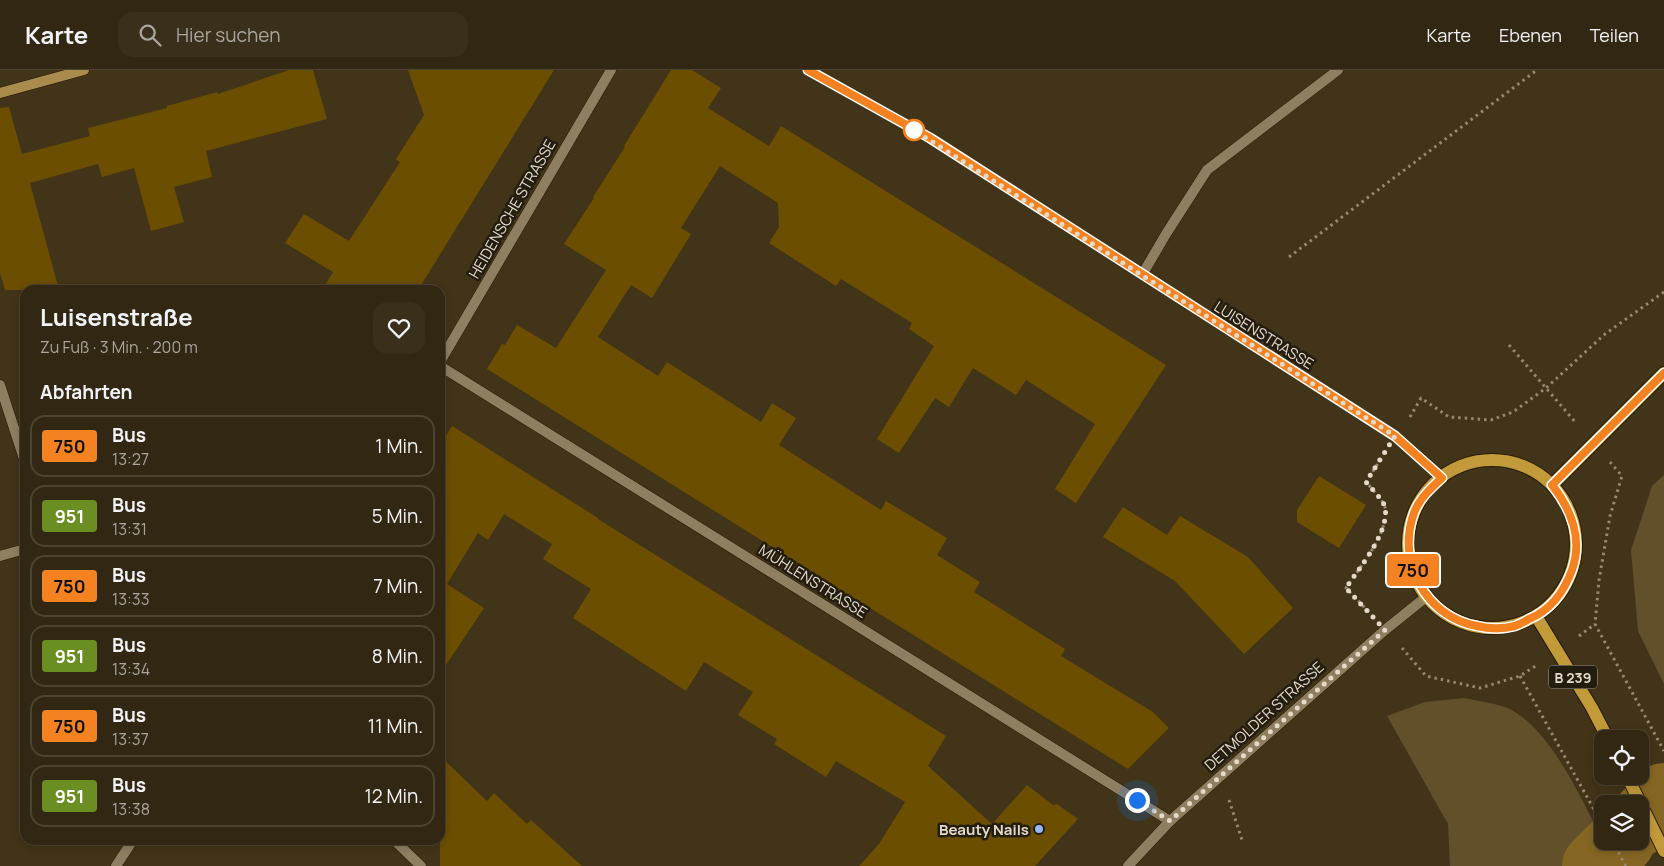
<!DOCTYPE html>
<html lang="de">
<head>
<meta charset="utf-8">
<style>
	:root { --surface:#322712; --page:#3a2f1b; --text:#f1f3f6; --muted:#a8a59f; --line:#4d4432 }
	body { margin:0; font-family:Manrope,sans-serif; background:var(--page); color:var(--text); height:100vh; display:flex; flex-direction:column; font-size:19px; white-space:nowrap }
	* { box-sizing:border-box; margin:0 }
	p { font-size:16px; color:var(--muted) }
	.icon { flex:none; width:28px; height:28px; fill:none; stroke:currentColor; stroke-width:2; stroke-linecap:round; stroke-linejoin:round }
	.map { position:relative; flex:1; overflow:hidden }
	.panel { position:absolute; left:20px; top:215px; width:425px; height:560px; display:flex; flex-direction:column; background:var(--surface); border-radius:15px; box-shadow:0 2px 8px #0003,0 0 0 1px var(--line) }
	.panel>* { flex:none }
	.badge { padding:0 10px; border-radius:4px; font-size:18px; line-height:32px }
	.controls { position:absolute; left:1594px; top:660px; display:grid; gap:10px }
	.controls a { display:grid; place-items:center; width:55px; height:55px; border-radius:10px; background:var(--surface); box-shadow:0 2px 8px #0003,0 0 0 1px var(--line); font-size:25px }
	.you { position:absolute; width:25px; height:25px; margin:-12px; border:4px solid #fff; border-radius:50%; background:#1a73e8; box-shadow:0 0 0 8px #1a73e833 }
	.map>.badge { position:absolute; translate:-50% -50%; box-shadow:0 0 0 2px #fff }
	h2 { padding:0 20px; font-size:19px; line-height:45px }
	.round { display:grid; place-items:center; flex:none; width:52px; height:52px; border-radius:15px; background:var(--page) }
	.summary { display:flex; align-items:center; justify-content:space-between; height:85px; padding:0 20px }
	h1 { font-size:24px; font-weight:700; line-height:38px }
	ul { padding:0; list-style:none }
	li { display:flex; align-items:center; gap:15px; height:62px; margin:0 10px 8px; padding:0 10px; border:2px solid var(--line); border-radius:15px }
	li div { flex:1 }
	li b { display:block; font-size:19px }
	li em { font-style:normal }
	li .badge { min-width:55px; font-weight:700; text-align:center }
	header { display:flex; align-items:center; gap:30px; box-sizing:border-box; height:70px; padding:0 25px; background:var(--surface); border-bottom:1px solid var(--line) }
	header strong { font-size:24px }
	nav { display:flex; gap:28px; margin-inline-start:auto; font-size:18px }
	.search { width:350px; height:45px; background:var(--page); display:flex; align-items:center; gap:12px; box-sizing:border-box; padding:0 18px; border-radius:15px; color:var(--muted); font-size:19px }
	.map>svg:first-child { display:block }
	.green { fill:#62502b }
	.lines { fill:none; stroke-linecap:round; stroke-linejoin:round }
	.river { stroke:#856623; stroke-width:68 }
	.building { fill:#6b4e00 }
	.service-casing { stroke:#281b00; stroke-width:11 }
	.minor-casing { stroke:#281b00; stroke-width:11 }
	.secondary-casing { stroke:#281b00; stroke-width:11 }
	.primary-casing { stroke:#281b00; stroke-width:14 }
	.path { stroke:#948973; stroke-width:3; stroke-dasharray:2.5 4; stroke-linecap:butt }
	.service { stroke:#8f7f61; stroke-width:10 }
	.minor { stroke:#8f7f61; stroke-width:10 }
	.secondary { stroke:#a98c4d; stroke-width:10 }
	.primary { stroke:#c39a39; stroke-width:12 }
	.line-casing { stroke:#fff; stroke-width:11 }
	.line { stroke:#f58220; stroke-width:8 }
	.walk { stroke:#e3daca; stroke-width:5; stroke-dasharray:0 9 }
	.stop-dot { fill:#fff; stroke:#f58220; stroke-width:2.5 }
	.poi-dot { fill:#94b7fd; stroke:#231d10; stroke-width:2 }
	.labels { text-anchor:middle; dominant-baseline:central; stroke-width:5; stroke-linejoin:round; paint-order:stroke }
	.shield { fill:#231d10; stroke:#a9a192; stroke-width:1 }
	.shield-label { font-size:14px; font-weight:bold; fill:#e3daca }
	.street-label { font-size:15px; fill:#e3daca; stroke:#231d10 }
	.poi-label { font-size:15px; font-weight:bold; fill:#e3daca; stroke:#231d10; text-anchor:end }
</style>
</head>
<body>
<header>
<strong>Karte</strong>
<div class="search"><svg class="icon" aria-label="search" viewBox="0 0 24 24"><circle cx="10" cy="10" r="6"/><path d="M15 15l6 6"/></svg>Hier suchen</div>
<nav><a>Karte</a><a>Ebenen</a><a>Teilen</a></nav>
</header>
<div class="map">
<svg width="1664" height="796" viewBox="0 0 1664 796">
	<rect width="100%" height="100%" fill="#423418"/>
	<g class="green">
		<path d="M 1664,405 L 1664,614 L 1638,561 L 1631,480 L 1652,416 Z"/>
		<path d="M 1465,628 C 1477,631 1499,634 1510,639 C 1553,663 1579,726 1602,768 L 1602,771 L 1604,771 L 1618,796 L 1450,796 L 1448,754 L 1387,646 L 1425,632 Z"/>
	</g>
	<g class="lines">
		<g class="river">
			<path d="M 1640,752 L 1664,727"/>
			<path d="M 1596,796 L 1621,771"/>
		</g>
	</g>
	<g class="building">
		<path d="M 289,0 L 313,0 L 327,49 L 206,81 L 212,107 L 174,117 L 184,152 L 151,161 L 134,98 L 102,107 L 98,94 L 30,113 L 59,220 L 5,220 L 0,203 L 0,38 L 9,37 L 22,84 L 90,66 L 88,58 L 167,38 L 167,36 L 217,22 L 218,24 Z"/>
		<path d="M 408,0 L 554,0 L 418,220 L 322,220 L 333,202 L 285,173 L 304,144 L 349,171 L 400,92 L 396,89 L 424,45 Z"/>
		<path d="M 671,0 L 692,0 L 721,18 L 708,38 L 769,76 L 781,56 L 1166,295 L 1076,433 L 1055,419 L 1095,354 L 1026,310 L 1016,325 L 973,298 L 949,337 L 935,328 L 899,383 L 877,369 L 934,276 L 909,259 L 912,253 L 841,209 L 836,216 L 769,173 L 779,157 L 778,133 L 720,96 L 681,158 L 691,164 L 652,228 L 631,215 L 598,267 L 658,306 L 667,292 L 761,352 L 772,333 L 796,348 L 779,375 L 881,440 L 886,431 L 947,468 L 937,485 L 980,512 L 974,522 L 1065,579 L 1061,586 L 1153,642 L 1169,658 L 1128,699 L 487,299 L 502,274 L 505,275 L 517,255 L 556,278 L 606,200 L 564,174 L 594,128 L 593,127 L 625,77 L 624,76 Z"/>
		<path d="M 452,356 L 598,448 L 598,449 L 946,666 L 928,696 L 992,754 L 1027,715 L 1053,735 L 1057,734 L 1078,749 L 1035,796 L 859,796 L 879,774 L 905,732 L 836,691 L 826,707 L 774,674 L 777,669 L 738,645 L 753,622 L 704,592 L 686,621 L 573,548 L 591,519 L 543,489 L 552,474 L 504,444 L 488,470 L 478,463 L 447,514 L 484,538 L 440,604 L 440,375 Z"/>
		<path d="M 1319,406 L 1366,435 L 1339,478 L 1297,452 L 1297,440 Z"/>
		<path d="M 1123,437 L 1167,465 L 1180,446 L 1248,487 L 1293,538 L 1244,584 L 1175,511 L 1103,467 Z"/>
		<path d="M 440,686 L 487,731 L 494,723 L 527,754 L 531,750 L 582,796 L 440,796 Z"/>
	</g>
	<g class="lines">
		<g class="service-casing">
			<path id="service" d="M 1142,205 L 1166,164 L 1207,100 L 1338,0"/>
		</g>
		<g class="minor-casing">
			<g id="minor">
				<path d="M 440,292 L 611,0"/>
				<path d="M 440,296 L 1170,751"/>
				<path d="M 0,315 L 25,392"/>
				<path d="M 0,486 L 25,479"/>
				<path d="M 394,770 L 421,796"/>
				<path d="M 116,796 L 133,770"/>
				<path d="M 1128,796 L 1170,751 L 1385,560 L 1426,527"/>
			</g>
		</g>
		<g class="secondary-casing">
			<g id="secondary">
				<path d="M 808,0 L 930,68 L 1395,366 L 1442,407"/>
				<path d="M 0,23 L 84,0"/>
			</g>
		</g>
		<g class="primary-casing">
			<g id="primary">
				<circle cx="1492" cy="474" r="84"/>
				<path d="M 1552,415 L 1664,303"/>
				<path d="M 1536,546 L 1592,638 L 1608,669"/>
				<path d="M 1627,706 L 1664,781"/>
			</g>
		</g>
		<g class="path">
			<path d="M 1289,187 L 1537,0"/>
			<path d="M 1509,275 L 1576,353"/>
			<path d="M 1410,347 L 1421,328 L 1449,347 L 1491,350 L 1513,342 L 1546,318 L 1605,264 L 1664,222"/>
			<path d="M 1610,392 L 1622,406 L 1610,446 L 1599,510 L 1595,554 L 1664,681"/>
			<path d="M 1369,542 L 1346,518 C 1359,498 1390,462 1385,437 C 1383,430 1371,418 1366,412 L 1382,387"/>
			<path d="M 1579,566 L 1595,554"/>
			<path d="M 1402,578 L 1426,606 L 1480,618 L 1520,606 L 1537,595"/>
			<path d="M 1520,606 L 1602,754"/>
			<path d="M 1229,730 L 1242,770"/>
			<path d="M 1612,771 L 1626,796"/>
		</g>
		<use href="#service" class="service"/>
		<use href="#minor" class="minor"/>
		<use href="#secondary" class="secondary"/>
		<use href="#primary" class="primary"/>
	</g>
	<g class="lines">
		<g class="line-casing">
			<path id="line" d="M 808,0 L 930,68 L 1395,366 L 1442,408 C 1431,418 1419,429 1414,443 C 1396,492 1426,547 1477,556 C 1489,559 1503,559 1515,556 C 1520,554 1524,552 1529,549 C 1551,540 1564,522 1572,500 C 1583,469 1571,439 1552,415 L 1664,303"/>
		</g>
		<use href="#line" class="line"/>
		<path class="walk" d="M 914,60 L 912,59 L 1395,366 L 1366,412 C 1371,418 1383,430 1385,437 C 1390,462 1359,498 1346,518 L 1385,560 L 1170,751 L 1137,730"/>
	</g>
	<circle class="stop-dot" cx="914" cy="60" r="10"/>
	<circle class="poi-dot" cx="1039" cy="759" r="5"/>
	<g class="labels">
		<rect class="shield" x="1549" y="595.5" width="48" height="23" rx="4"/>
		<g class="shield-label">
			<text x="1573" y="607">B 239</text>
		</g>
		<g class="street-label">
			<text transform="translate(512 139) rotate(-60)">HEIDENSCHE STRASSE</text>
			<text transform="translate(1264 265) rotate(32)">LUISENSTRASSE</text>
			<text transform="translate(813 511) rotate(32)">MÜHLENSTRASSE</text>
			<text transform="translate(1264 646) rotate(-42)">DETMOLDER STRASSE</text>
		</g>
		<g class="poi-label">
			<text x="1029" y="759">Beauty Nails</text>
		</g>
	</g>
</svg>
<div class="controls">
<a><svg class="icon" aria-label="locate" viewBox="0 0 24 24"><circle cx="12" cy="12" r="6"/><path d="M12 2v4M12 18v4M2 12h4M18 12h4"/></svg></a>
<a><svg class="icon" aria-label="layers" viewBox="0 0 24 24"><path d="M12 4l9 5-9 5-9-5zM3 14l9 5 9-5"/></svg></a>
</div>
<div class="you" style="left:1137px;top:730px"></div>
<b class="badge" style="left:1413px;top:500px;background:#f58220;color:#111">750</b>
<section class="panel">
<div class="summary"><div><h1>Luisenstraße</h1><p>Zu Fuß · 3 Min. · 200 m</p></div><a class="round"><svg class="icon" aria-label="heart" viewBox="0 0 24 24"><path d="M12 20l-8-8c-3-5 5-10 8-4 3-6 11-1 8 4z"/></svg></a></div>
<h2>Abfahrten</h2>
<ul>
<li><span class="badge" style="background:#f58220;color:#111">750</span><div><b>Bus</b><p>13:27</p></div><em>1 Min.</em></li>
<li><span class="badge" style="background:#6b8e23;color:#fff">951</span><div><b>Bus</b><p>13:31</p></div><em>5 Min.</em></li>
<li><span class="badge" style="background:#f58220;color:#111">750</span><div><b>Bus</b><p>13:33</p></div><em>7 Min.</em></li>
<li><span class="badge" style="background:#6b8e23;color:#fff">951</span><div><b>Bus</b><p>13:34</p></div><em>8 Min.</em></li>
<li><span class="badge" style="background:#f58220;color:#111">750</span><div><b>Bus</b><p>13:37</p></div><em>11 Min.</em></li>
<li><span class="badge" style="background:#6b8e23;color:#fff">951</span><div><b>Bus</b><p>13:38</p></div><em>12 Min.</em></li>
</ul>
</section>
</div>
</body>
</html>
